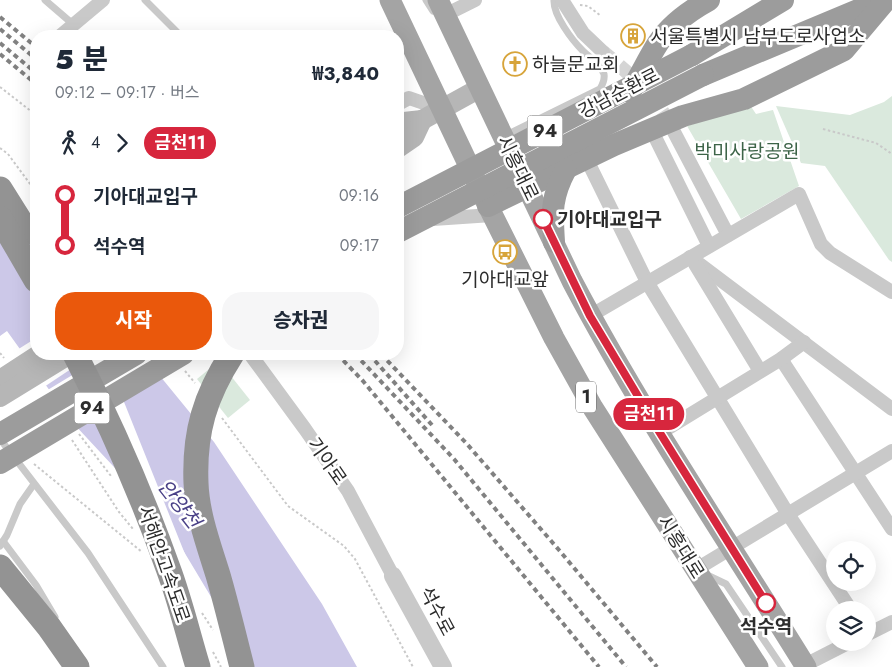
<!DOCTYPE html>
<html lang="ko">
<head>
<meta charset="utf-8">
<style>
	:root { --surface:#fff; --page:#f6f6f7; --text:#1f2937; --muted:#747a83; --accent:#ea580c }
	body { margin:0; font-family:Jost,"Noto Sans KR",sans-serif; background:var(--page); color:var(--text); height:100vh; display:flex; flex-direction:column; font-size:19px; white-space:nowrap }
	* { box-sizing:border-box; margin:0 }
	p { font-size:16px; color:var(--muted) }
	.icon { flex:none; width:28px; height:28px; fill:none; stroke:currentColor; stroke-width:2; stroke-linecap:round; stroke-linejoin:round }
	.map { position:relative; flex:1; overflow:hidden }
	.panel { position:absolute; left:30px; top:30px; width:374px; height:330px; display:flex; flex-direction:column; background:var(--surface); border-radius:20px; box-shadow:0 5px 20px #0002 }
	.panel>* { flex:none }
	.badge { padding:0 10px; border-radius:16px; font-size:18px; line-height:32px }
	.buttons { position:absolute; left:826px; top:541px; display:grid; gap:10px }
	.buttons a { display:grid; place-items:center; width:50px; height:50px; border-radius:50%; background:var(--surface); box-shadow:0 5px 20px #0002; font-size:25px }
	.map>.badge { position:absolute; translate:-50% -50%; box-shadow:0 0 0 2px #fff }
	.legs { display:flex; align-items:center; gap:8px; height:55px; padding:0 25px; font-size:16px }
	.legs p { margin-inline-start:auto }
	.overview { display:flex; align-items:center; justify-content:space-between; height:85px; padding:0 25px }
	h1 { font-size:28px; font-weight:800; line-height:38px }
	.cta { display:flex; gap:10px; margin-top:auto; padding:10px 25px }
	.cta a { flex:1; height:58px; border-radius:20px; background:var(--accent); color:#fff; font-size:20px; font-weight:800; line-height:58px; text-align:center }
	.cta a+a { background:var(--page); color:var(--text) }
	ul { padding:0 25px; list-style:none }
	li { display:flex; align-items:center; gap:18px; height:50px; font-size:19px }
	li i { display:grid; place-items:center; width:8px; height:100%; margin:0 6px; background:currentColor }
	li i::after { content:''; width:12px; height:12px; margin:-6px; border:4px solid; border-radius:50%; background:var(--surface) }
	li p { margin-inline-start:auto }
	li:first-child i { background:linear-gradient(#0000 50%,currentColor 0) }
	li:last-child i { background:linear-gradient(currentColor 50%,#0000 0) }
	.map>svg:first-child { display:block }
	.green { fill:#dae9dd }
	.water { fill:#ccc8e8 }
	.pier { fill:#fff }
	.lines { fill:none; stroke-linecap:round; stroke-linejoin:round }
	.minor-tunnel { stroke:#d5d5d5; stroke-width:14; stroke-dasharray:14 7; stroke-linecap:butt }
	.path { stroke:#c9c9c9; stroke-width:2; stroke-dasharray:2.5 2.5; stroke-linecap:butt }
	.service { stroke:#c9c9c9; stroke-width:7 }
	.minor { stroke:#c9c9c9; stroke-width:14 }
	.tertiary { stroke:#c9c9c9; stroke-width:18 }
	.secondary { stroke:#b6b6b6; stroke-width:20 }
	.primary { stroke:#a4a4a4; stroke-width:21 }
	.trunk { stroke:#9c9c9c; stroke-width:22 }
	.motorway { stroke:#939393; stroke-width:25 }
	.rail { stroke:#818181; stroke-width:4; stroke-dasharray:5 4; stroke-linecap:butt }
	.secondary-bridge { stroke:#b6b6b6; stroke-width:20 }
	.trunk-bridge { stroke:#9c9c9c; stroke-width:22 }
	.motorway-bridge { stroke:#939393; stroke-width:25 }
	.line-1-casing { stroke:#fff; stroke-width:11 }
	.line-1 { stroke:#d7263d; stroke-width:8 }
	.stop-1-dot { fill:#fff; stroke:#d7263d; stroke-width:2.5 }
	.labels { text-anchor:middle; dominant-baseline:central; stroke-width:5; stroke-linejoin:round; paint-order:stroke }
	.shield { fill:#fff; stroke:#6b6b6b; stroke-width:1 }
	.shield-label { font-size:18px; font-weight:bold; fill:#2c2c2c }
	.poi-label { font-size:19px; fill:#2c2c2c; stroke:#fff; text-anchor:start }
	.street-label { font-size:19px; fill:#2c2c2c; stroke:#fff }
	.park-label { font-size:19px; fill:#3d6448; stroke:#fff }
	.stop-label { font-size:19px; font-weight:bold; fill:#2c2c2c; stroke:#fff; text-anchor:start }
	.water-label { font-size:20px; font-style:italic; fill:#4a4187; stroke:#fff }
</style>
</head>
<body>
<div class="map">
<svg width="892" height="667" viewBox="0 0 892 667">
	<rect width="100%" height="100%" fill="#fff"/>
	<g class="green">
		<path d="M 892,96 L 892,262 L 889,260 L 825,166 L 801,163 L 776,106 L 850,115 L 884,102 Z"/>
		<path d="M 750,105 L 756,114 L 773,110 L 799,186 L 741,219 L 687,126 Z"/>
		<path d="M 219,361 L 250,400 L 228,418 L 197,379 Z"/>
	</g>
	<path class="water" d="M 0,181 L 36,224 L 36,354 L 142,354 L 214,442 L 322,604 L 357,667 L 253,667 L 168,525 L 73,423 L 7,331 L 0,336 Z"/>
	<path class="pier" d="M 36,338 L 36,354 L 103,354 L 105,356 L 109,354 L 145,354 L 161,373 L 122,397 L 189,564 L 166,526 L 118,475 L 93,415 L 71,425 L 46,391 L 74,374 L 71,369 L 44,387 L 17,350 Z"/>
	<g class="lines">
		<path class="minor-tunnel" d="M 603,52 C 631,75 656,96 672,128"/>
		<g class="path">
			<path d="M 580,5 L 588,6 L 601,16"/>
			<path d="M 0,87 L 36,115"/>
			<path d="M 823,129 L 876,143 L 892,154"/>
			<path d="M 0,148 L 8,154 L 36,192"/>
			<path d="M 0,353 L 4,358"/>
			<path d="M 185,371 L 195,383"/>
			<path d="M 222,418 L 288,506 L 344,546 L 355,559 L 413,667"/>
			<path d="M 79,434 L 111,476"/>
			<path d="M 72,440 L 119,512 L 133,529"/>
			<path d="M 34,464 L 142,552"/>
			<path d="M 202,613 L 213,630"/>
			<path d="M 213,652 L 221,667"/>
		</g>
		<g class="service">
			<path d="M 45,0 L 74,25"/>
			<path d="M 145,0 L 181,36"/>
			<path d="M 426,0 L 433,11"/>
			<path d="M 504,136 L 600,89 C 603,84 605,80 604,74 C 600,64 590,58 583,51 C 572,40 553,15 554,0"/>
			<path d="M 0,439 L 88,553 L 163,667"/>
			<path d="M 3,541 L 36,585 L 55,617"/>
			<path d="M 0,546 L 7,535 L 20,504 L 34,484"/>
			<path d="M 707,575 L 726,584 L 782,667"/>
		</g>
		<g class="minor">
			<path d="M 562,0 L 583,33 L 603,52"/>
			<path d="M 445,15 L 475,0"/>
			<path d="M 60,36 L 103,0"/>
			<path d="M 398,104 L 409,98 L 441,109"/>
			<path d="M 674,132 L 728,235"/>
			<path d="M 655,137 L 709,246"/>
			<path d="M 591,168 L 647,282 L 788,514 L 851,610"/>
			<path d="M 433,219 L 492,215"/>
			<path d="M 690,257 L 892,409"/>
			<path d="M 695,264 L 760,371"/>
			<path d="M 590,316 L 799,194 L 821,244 L 830,253 L 892,292"/>
			<path d="M 250,354 L 305,429 L 348,491 L 393,576"/>
			<path d="M 781,359 L 892,529"/>
			<path d="M 660,433 L 781,359 L 804,342"/>
			<path d="M 695,570 L 892,451"/>
			<path d="M 868,634 L 892,622"/>
			<path d="M 805,665 L 850,642"/>
		</g>
		<path class="tertiary" d="M 393,576 L 443,667"/>
		<g class="secondary">
			<path d="M 398,125 L 404,122 L 422,120 L 480,88"/>
			<path d="M 398,148 L 414,137 L 422,120"/>
		</g>
		<g class="primary">
			<path d="M 390,0 L 488,206 L 554,338 L 593,408 L 758,667"/>
			<path d="M 438,0 L 572,281 C 642,414 727,539 806,667"/>
		</g>
		<g class="trunk">
			<path d="M 692,55 L 783,0"/>
			<path d="M 703,75 L 882,0"/>
			<path d="M 630,92 C 639,78 646,63 655,48 C 667,27 689,11 709,0"/>
			<path d="M 488,206 L 614,145 L 683,116 L 744,99 L 844,50 L 886,0"/>
			<path d="M 554,242 C 552,211 551,197 566,169"/>
		</g>
		<g class="motorway">
			<path d="M 0,189 L 27,232"/>
			<path d="M 0,218 L 36,280"/>
		</g>
		<g class="rail">
			<path d="M 0,17 L 36,47"/>
			<path d="M 0,29 L 36,59"/>
			<path d="M 0,43 L 36,73"/>
			<path d="M 0,54 L 36,84"/>
			<path d="M 337,354 L 363,381 L 599,667"/>
			<path d="M 355,354 L 454,459 L 626,667"/>
			<path d="M 369,354 L 432,425"/>
			<path d="M 381,354 L 467,444 L 559,550 L 657,667"/>
		</g>
		<g class="secondary-bridge">
			<path d="M 0,380 L 40,354"/>
			<path d="M 0,397 L 70,354"/>
		</g>
		<g class="trunk-bridge">
			<path d="M 398,207 L 692,55"/>
			<path d="M 398,232 L 703,75"/>
			<path d="M 0,434 L 136,354"/>
			<path d="M 0,463 L 183,354"/>
		</g>
		<g class="motorway-bridge">
			<path d="M 75,354 C 110,423 142,495 168,568 C 180,600 188,634 198,667"/>
			<path d="M 232,354 C 205,396 194,432 196,483 C 197,514 209,546 218,575 C 227,606 234,636 242,667"/>
			<path d="M 0,567 L 49,627 L 77,667"/>
		</g>
	</g>
	<g class="lines">
		<g class="line-1-casing">
			<path id="line-1" d="M 543,219 L 590,316 L 660,433 L 766,603"/>
		</g>
		<use href="#line-1" class="line-1"/>
	</g>
	<defs>
		<g id="building-ring" transform="scale(1.25)"><circle r="9.5" fill="#fff" stroke="#d7a43a" stroke-width="1.5"/><path d="M-4-6H4V6H1V3H-1V6H-4ZM-2.5-4.3h1.7v1.8h-1.7ZM.8-4.3h1.7v1.8H.8ZM-2.5-1h1.7V.8h-1.7ZM.8-1h1.7V.8H.8Z" fill="#d7a43a"/></g>
		<g id="church-ring" transform="scale(1.25)"><circle r="9.5" fill="#fff" stroke="#d7a43a" stroke-width="1.5"/><path d="M-1.2-6h2.4v3.5h3.3v2.4h-3.3V6h-2.4V-.1h-3.3v-2.4h3.3Z" fill="#d7a43a"/></g>
		<g id="bus-ring" transform="scale(1.25)"><circle r="9.5" fill="#fff" stroke="#d7a43a" stroke-width="1.5"/><path d="M-5-6H5V4H4V6H2V4H-2V6H-4V4H-5ZM-3.5-4V0h7V-4ZM-3.5 1.2v1.5H-2V1.2ZM2 1.2v1.5H3.5V1.2Z" fill="#d7a43a"/></g>
	</defs>
	<g fill-rule="evenodd">
		<use href="#building-ring" x="633" y="36"/>
		<use href="#church-ring" x="515" y="64"/>
		<use href="#bus-ring" x="505" y="252"/>
	</g>
	<g class="stop-1-dot">
		<circle cx="543" cy="219" r="9"/>
		<circle cx="766" cy="603" r="9"/>
	</g>
	<g class="labels">
		<g class="shield">
			<rect x="527.5" y="115.5" width="35" height="31" rx="4"/>
			<rect x="576" y="381.5" width="20" height="31" rx="4"/>
			<rect x="74.5" y="392.5" width="35" height="31" rx="4"/>
		</g>
		<g class="shield-label">
			<text x="545" y="131">94</text>
			<text x="586" y="397">1</text>
			<text x="92" y="408">94</text>
		</g>
		<g class="poi-label">
			<text x="650" y="36">서울특별시 남부도로사업소</text>
			<text x="532" y="64">하늘문교회</text>
			<text x="505" y="279" text-anchor="middle">기아대교앞</text>
		</g>
		<g class="street-label">
			<text transform="translate(619 93) rotate(-27)">강남순환로</text>
			<text transform="translate(518 168) rotate(64)">시흥대로</text>
			<text transform="translate(327 461) rotate(55)">기아로</text>
			<text transform="translate(681 547) rotate(58)">시흥대로</text>
			<text transform="translate(164 564) rotate(71)">서해안고속도로</text>
			<text transform="translate(437 611) rotate(62)">석수로</text>
		</g>
		<g class="park-label">
			<text x="747" y="151">박미사랑공원</text>
		</g>
		<g class="stop-label">
			<text x="557" y="219">기아대교입구</text>
			<text x="766" y="626" text-anchor="middle">석수역</text>
		</g>
		<g class="water-label">
			<text transform="translate(179 504) rotate(52)">안양천</text>
		</g>
	</g>
</svg>
<div class="buttons">
<a><svg class="icon" aria-label="locate" viewBox="0 0 24 24"><circle cx="12" cy="12" r="6"/><path d="M12 2v4M12 18v4M2 12h4M18 12h4"/></svg></a>
<a><svg class="icon" aria-label="layers" viewBox="0 0 24 24"><path d="M12 4l9 5-9 5-9-5zM3 14l9 5 9-5"/></svg></a>
</div>
<b class="badge" style="left:649px;top:414px;background:#d7263d;color:#fff">금천11</b>
<section class="panel">
<div class="overview"><div><h1>5 분</h1><p>09:12 – 09:17 · 버스</p></div><b>₩3,840</b></div>
<div class="legs"><svg class="icon" aria-label="walk" viewBox="0 0 24 24"><circle cx="13" cy="4" r="2"/><path d="M13 8l-2 6 4 7M11 14l-3 7M7 12l3-4h3l4 4"/></svg>4<svg class="icon" aria-label="forward" viewBox="0 0 24 24"><path d="M9 5l7 7-7 7"/></svg><b class="badge" style="background:#d7263d;color:#fff">금천11</b></div>
<ul>
<li><i style="color:#d7263d"></i><b>기아대교입구</b><p>09:16</p></li>
<li><i style="color:#d7263d"></i><b>석수역</b><p>09:17</p></li>
</ul>
<div class="cta"><a>시작</a><a>승차권</a></div>
</section>
</div>
</body>
</html>
